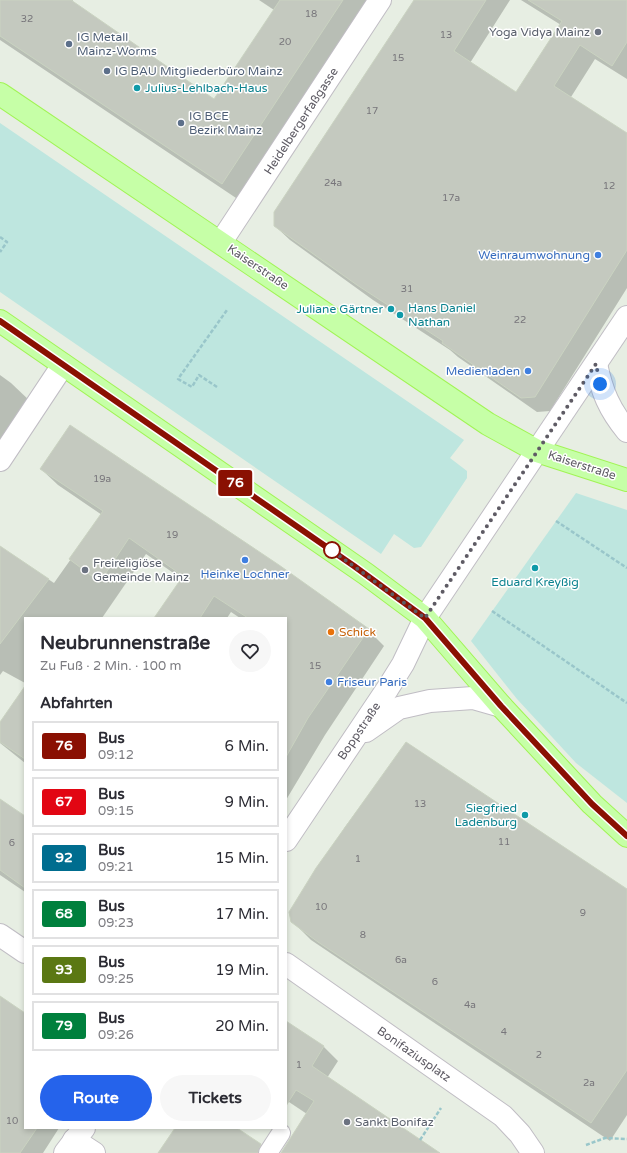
<!DOCTYPE html>
<html lang="de">
<head>
<meta charset="utf-8">
<style>
	:root { --surface:#fff; --page:#f7f7f7; --text:#2b2b33; --muted:#7c7c81; --line:#e1e1e2; --accent:#2563eb }
	body { margin:0; font-family:"Varela Round",sans-serif; background:var(--page); color:var(--text); height:100vh; display:flex; flex-direction:column; font-size:15px; white-space:nowrap }
	* { box-sizing:border-box; margin:0 }
	p { font-size:13px; color:var(--muted) }
	.icon { flex:none; width:22px; height:22px; fill:none; stroke:currentColor; stroke-width:2; stroke-linecap:round; stroke-linejoin:round }
	.map { position:relative; flex:1; overflow:hidden }
	.details { position:absolute; left:24px; top:617px; width:263px; height:512px; display:flex; flex-direction:column; background:var(--surface); border-radius:0px; box-shadow:0 2px 6px #0003 }
	.details>* { flex:none }
	.badge { padding:0 8px; border-radius:3px; font-size:14px; line-height:26px }
	.you { position:absolute; width:20px; height:20px; margin:-10px; border:3px solid #fff; border-radius:50%; background:#1a73e8; box-shadow:0 0 0 6px #1a73e833 }
	.map>.badge { position:absolute; translate:-50% -50%; box-shadow:0 0 0 2px #fff }
	h2 { padding:0 16px; font-size:15px; line-height:36px }
	.round { display:grid; place-items:center; flex:none; width:42px; height:42px; border-radius:21px; background:var(--page) }
	.summary { display:flex; align-items:center; justify-content:space-between; height:68px; padding:0 16px }
	h1 { font-size:19px; font-weight:700; line-height:30px }
	.button { display:flex; gap:8px; margin-top:auto; padding:8px 16px }
	.button a { flex:1; height:46px; border-radius:24px; background:var(--accent); color:#fff; font-size:16px; font-weight:700; line-height:46px; text-align:center }
	.button a+a { background:var(--page); color:var(--text) }
	ul { padding:0; list-style:none }
	li { display:flex; align-items:center; gap:12px; height:50px; margin:0 8px 6px; padding:0 8px; border:2px solid var(--line); border-radius:0px }
	li div { flex:1 }
	li b { display:block; font-size:15px }
	li em { font-style:normal }
	li .badge { min-width:44px; font-weight:700; text-align:center }
	.map>svg:first-child { display:block }
	.green { fill:#bee6df }
	.shadow { fill:#0003 }
	.building { fill:#c4c9bf; stroke:#cad3c1 }
	.lines { fill:none; stroke-linecap:round; stroke-linejoin:round }
	.service-casing { stroke:#c0bdc4; stroke-width:20 }
	.minor-casing { stroke:#c0bdc4; stroke-width:24 }
	.tertiary-casing { stroke:#c0bdc4; stroke-width:24 }
	.primary-casing { stroke:#a1f455; stroke-width:24 }
	.path { stroke:#99c6ca; stroke-width:2.5; stroke-dasharray:4 2; stroke-linecap:butt }
	.service { stroke:#fff; stroke-width:18 }
	.minor { stroke:#fff; stroke-width:22 }
	.tertiary { stroke:#fff; stroke-width:22 }
	.primary { stroke:#c6ffa7; stroke-width:22 }
	.line-casing { stroke:#fff; stroke-width:9 }
	.line { stroke:#8a1002; stroke-width:6 }
	.walk { stroke:#5e5b64; stroke-width:4; stroke-dasharray:0 7.2 }
	.worship-dot { fill:#6b7280; stroke:#fff; stroke-width:1.5 }
	.service-dot { fill:#5c6f8a; stroke:#fff; stroke-width:1.5 }
	.culture-dot { fill:#0f9aa8; stroke:#fff; stroke-width:1.5 }
	.shop-dot { fill:#3f7fe0; stroke:#fff; stroke-width:1.5 }
	.stop-dot { fill:#fff; stroke:#8a1002; stroke-width:2 }
	.food-dot { fill:#e8710a; stroke:#fff; stroke-width:1.5 }
	.labels { text-anchor:middle; dominant-baseline:central; stroke-width:3; stroke-linejoin:round; paint-order:stroke }
	.number-label { font-size:10px; fill:#78767b }
	.worship-label { font-size:12px; fill:#5b616d; stroke:#fff; text-anchor:start }
	.service-label { font-size:12px; fill:#4e5e75; stroke:#fff; text-anchor:start }
	.culture-label { font-size:12px; fill:#0d838f; stroke:#fff; text-anchor:start }
	.street-label { font-size:12px; fill:#5e5b64; stroke:#fff }
	.shop-label { font-size:12px; fill:#366cbe; stroke:#fff; text-anchor:end }
	.food-label { font-size:12px; fill:#c56008; stroke:#fff; text-anchor:start }
</style>
</head>
<body>
<div class="map">
<svg width="627" height="1153" viewBox="0 0 627 1153">
	<rect width="100%" height="100%" fill="#e7eee3"/>
	<g class="green">
		<path d="M 0,123 L 464,440 L 450,458 L 467,471 L 467,478 L 421,547 L 414,548 L 394,534 L 381,554 L 0,292 Z"/>
		<path d="M 576,493 L 627,510 L 627,803 L 576,763 L 517,699 L 471,641 Z"/>
	</g>
	<g class="shadow">
		<path d="M 0,0 L 73,0 L 72,2 L 214,101 L 274,10 L 259,0 L 371,0 L 239,200 L 0,40 Z"/>
		<path d="M 415,0 L 510,0 L 470,63 L 517,94 L 561,25 L 521,0 L 627,0 L 627,79 L 595,59 L 571,97 L 627,134 L 627,288 L 550,411 L 537,412 L 458,357 L 450,350 L 373,300 L 290,240 L 275,226 Z"/>
		<path d="M 0,375 L 11,383 L 31,402 L 0,449 Z"/>
		<path d="M 41,469 L 368,630 L 384,646 L 325,735 L 286,800 L 286,618 L 240,618 L 231,612 L 227,618 L 156,618 L 182,579 L 146,554 L 102,618 L 25,618 L 25,683 L 3,671 L 0,675 L 0,547 L 54,583 L 102,515 L 58,485 Z"/>
		<path d="M 25,688 L 25,763 L 0,743 L 0,724 Z"/>
		<path d="M 407,743 L 627,891 L 627,1115 L 610,1141 L 311,940 L 292,921 L 290,912 L 345,827 Z"/>
		<path d="M 0,801 L 25,818 L 25,892 L 0,875 Z"/>
		<path d="M 0,997 L 25,1014 L 25,1128 L 59,1128 L 43,1153 L 0,1153 Z"/>
		<path d="M 286,1022 L 324,1047 L 338,1061 L 327,1078 L 438,1153 L 282,1153 L 307,1114 L 286,1100 Z"/>
	</g>
	<g class="building">
		<path d="M 0,0 L 71,0 L 214,99 L 280,0 L 343,0 L 222,184 L 0,36 Z"/>
		<path d="M 414,0 L 486,0 L 454,51 L 516,92 L 562,21 L 528,0 L 627,0 L 627,42 L 612,66 L 580,45 L 554,86 L 627,133 L 627,250 L 535,397 L 521,398 L 442,343 L 443,341 L 357,285 L 274,226 L 274,212 Z"/>
		<path d="M 70,425 L 279,565 L 369,629 L 308,718 L 286,757 L 286,618 L 248,618 L 214,596 L 200,618 L 154,618 L 183,576 L 129,538 L 100,582 L 69,559 L 103,511 L 40,469 Z"/>
		<path d="M 0,546 L 49,579 L 0,644 Z"/>
		<path d="M 25,686 L 25,759 L 0,742 L 0,722 Z"/>
		<path d="M 406,742 L 627,889 L 627,1070 L 591,1123 L 318,942 L 291,922 L 289,912 L 316,868 Z"/>
		<path d="M 0,799 L 25,816 L 25,888 L 0,870 Z"/>
		<path d="M 0,996 L 25,1013 L 25,1128 L 37,1128 L 20,1153 L 0,1153 Z"/>
		<path d="M 286,1021 L 324,1046 L 312,1066 L 440,1153 L 281,1153 L 314,1101 L 296,1090 L 286,1106 Z"/>
		<path d="M 175,1128 L 237,1128 L 261,1144 L 258,1153 L 158,1153 Z"/>
	</g>
	<g class="lines">
		<g class="service-casing">
			<path id="service" d="M 268,1153 L 281,1133"/>
		</g>
		<g class="minor-casing">
			<g id="minor">
				<path d="M 221,242 L 380,0"/>
				<path d="M 596,364 C 602,392 609,409 627,431"/>
				<path d="M 537,451 L 627,317"/>
				<path d="M 0,460 L 63,365"/>
				<path d="M 0,935 L 25,952"/>
				<path d="M 286,964 L 503,1116 L 520,1134 L 533,1153"/>
				<path d="M 74,1140 L 94,1153"/>
			</g>
		</g>
		<g class="tertiary-casing">
			<g id="tertiary">
				<path d="M 366,731 L 399,708 L 430,701 L 473,698 L 501,706"/>
				<path d="M 286,840 L 388,688 L 403,664 L 425,618 L 537,451"/>
				<path d="M 65,1153 L 84,1128"/>
			</g>
		</g>
		<g class="primary-casing">
			<g id="primary">
				<path d="M 0,94 L 488,424 L 537,451 L 627,480"/>
				<path d="M 0,321 L 366,574 L 425,618 L 501,706 L 592,804 L 627,836"/>
			</g>
		</g>
		<g class="path">
			<path d="M 0,237 L 7,242 L 0,252"/>
			<path d="M 217,387 L 199,375 L 192,387 L 178,379 L 227,310"/>
			<path d="M 556,521 L 627,568"/>
			<path d="M 492,611 L 627,703"/>
			<path d="M 420,1140 L 441,1108"/>
			<path d="M 586,1145 L 605,1138 L 627,1139"/>
		</g>
		<use href="#service" class="service"/>
		<use href="#minor" class="minor"/>
		<use href="#tertiary" class="tertiary"/>
		<use href="#primary" class="primary"/>
	</g>
	<g class="lines">
		<g class="line-casing">
			<path id="line" d="M 0,321 L 354,566 L 425,618 L 501,706 L 592,804 L 627,836"/>
		</g>
		<use href="#line" class="line"/>
		<path class="walk" d="M 332,550 L 330,549 L 425,618 L 596,364 L 600,384"/>
	</g>
	<g class="worship-dot">
		<circle cx="598" cy="32" r="4"/>
		<circle cx="85" cy="570" r="4"/>
		<circle cx="347" cy="1122" r="4"/>
	</g>
	<g class="service-dot">
		<circle cx="69" cy="44" r="4"/>
		<circle cx="107" cy="71" r="4"/>
		<circle cx="181" cy="123" r="4"/>
	</g>
	<g class="culture-dot">
		<circle cx="137" cy="88" r="4"/>
		<circle cx="391" cy="309" r="4"/>
		<circle cx="400" cy="315" r="4"/>
		<circle cx="535" cy="568" r="4"/>
		<circle cx="525" cy="815" r="4"/>
	</g>
	<g class="shop-dot">
		<circle cx="598" cy="255" r="4"/>
		<circle cx="528" cy="371" r="4"/>
		<circle cx="245" cy="560" r="4"/>
		<circle cx="329" cy="682" r="4"/>
	</g>
	<circle class="stop-dot" cx="332" cy="550" r="8"/>
	<circle class="food-dot" cx="331" cy="632" r="4"/>
	<g class="labels">
		<g class="number-label">
			<text x="311" y="14">18</text>
			<text x="27" y="19">32</text>
			<text x="446" y="35">13</text>
			<text x="285" y="42">20</text>
			<text x="398" y="58">15</text>
			<text x="372" y="111">17</text>
			<text x="333" y="183">24a</text>
			<text x="609" y="186">12</text>
			<text x="451" y="198">17a</text>
			<text x="407" y="289">31</text>
			<text x="520" y="320">22</text>
			<text x="102" y="479">19a</text>
			<text x="172" y="535">19</text>
			<text x="315" y="666">15</text>
			<text x="420" y="804">13</text>
			<text x="504" y="842">11</text>
			<text x="12" y="843">6</text>
			<text x="358" y="859">1</text>
			<text x="321" y="907">10</text>
			<text x="583" y="913">9</text>
			<text x="363" y="935">8</text>
			<text x="401" y="960">6a</text>
			<text x="435" y="982">6</text>
			<text x="470" y="1005">4a</text>
			<text x="504" y="1032">4</text>
			<text x="539" y="1055">2</text>
			<text x="299" y="1065">1</text>
			<text x="589" y="1083">2a</text>
			<text x="12" y="1121">10</text>
		</g>
		<g class="worship-label">
			<text x="590" y="32" text-anchor="end">Yoga Vidya Mainz</text>
			<text x="93" y="563">Freireligiöse<tspan x="93" dy="14">Gemeinde Mainz</tspan></text>
			<text x="355" y="1122">Sankt Bonifaz</text>
		</g>
		<g class="service-label">
			<text x="77" y="37">IG Metall<tspan x="77" dy="14">Mainz-Worms</tspan></text>
			<text x="115" y="71">IG BAU Mitgliederbüro Mainz</text>
			<text x="189" y="116">IG BCE<tspan x="189" dy="14">Bezirk Mainz</tspan></text>
		</g>
		<g class="culture-label">
			<text x="145" y="88">Julius-Lehlbach-Haus</text>
			<text x="408" y="308">Hans Daniel<tspan x="408" dy="14">Nathan</tspan></text>
			<text x="383" y="309" text-anchor="end">Juliane Gärtner</text>
			<text x="535" y="582" text-anchor="middle">Eduard Kreyßig</text>
			<text x="517" y="808" text-anchor="end">Siegfried<tspan x="517" dy="14">Ladenburg</tspan></text>
		</g>
		<g class="street-label">
			<text transform="translate(301 121) rotate(-57)">Heidelbergerfaßgasse</text>
			<text transform="translate(258 267) rotate(34)">Kaiserstraße</text>
			<text transform="translate(582 465) rotate(18)">Kaiserstraße</text>
			<text transform="translate(359 731) rotate(-56)">Boppstraße</text>
			<text transform="translate(414 1054) rotate(35)">Bonifaziusplatz</text>
		</g>
		<g class="shop-label">
			<text x="590" y="255">Weinraumwohnung</text>
			<text x="520" y="371">Medienladen</text>
			<text x="245" y="574" text-anchor="middle">Heinke Lochner</text>
			<text x="337" y="682" text-anchor="start">Friseur Paris</text>
		</g>
		<g class="food-label">
			<text x="339" y="632">Schick</text>
		</g>
	</g>
</svg>
<div class="you" style="left:600px;top:384px"></div>
<b class="badge" style="left:235px;top:483px;background:#8a1002;color:#fff">76</b>
<section class="details">
<div class="summary"><div><h1>Neubrunnenstraße</h1><p>Zu Fuß · 2 Min. · 100 m</p></div><a class="round"><svg class="icon" aria-label="heart" viewBox="0 0 24 24"><path d="M12 20l-8-8c-3-5 5-10 8-4 3-6 11-1 8 4z"/></svg></a></div>
<h2>Abfahrten</h2>
<ul>
<li><span class="badge" style="background:#8a1002;color:#fff">76</span><div><b>Bus</b><p>09:12</p></div><em>6 Min.</em></li>
<li><span class="badge" style="background:#e20613;color:#fff">67</span><div><b>Bus</b><p>09:15</p></div><em>9 Min.</em></li>
<li><span class="badge" style="background:#006d8f;color:#fff">92</span><div><b>Bus</b><p>09:21</p></div><em>15 Min.</em></li>
<li><span class="badge" style="background:#00803d;color:#fff">68</span><div><b>Bus</b><p>09:23</p></div><em>17 Min.</em></li>
<li><span class="badge" style="background:#5b7813;color:#fff">93</span><div><b>Bus</b><p>09:25</p></div><em>19 Min.</em></li>
<li><span class="badge" style="background:#00803d;color:#fff">79</span><div><b>Bus</b><p>09:26</p></div><em>20 Min.</em></li>
</ul>
<div class="button"><a>Route</a><a>Tickets</a></div>
</section>
</div>
</body>
</html>
